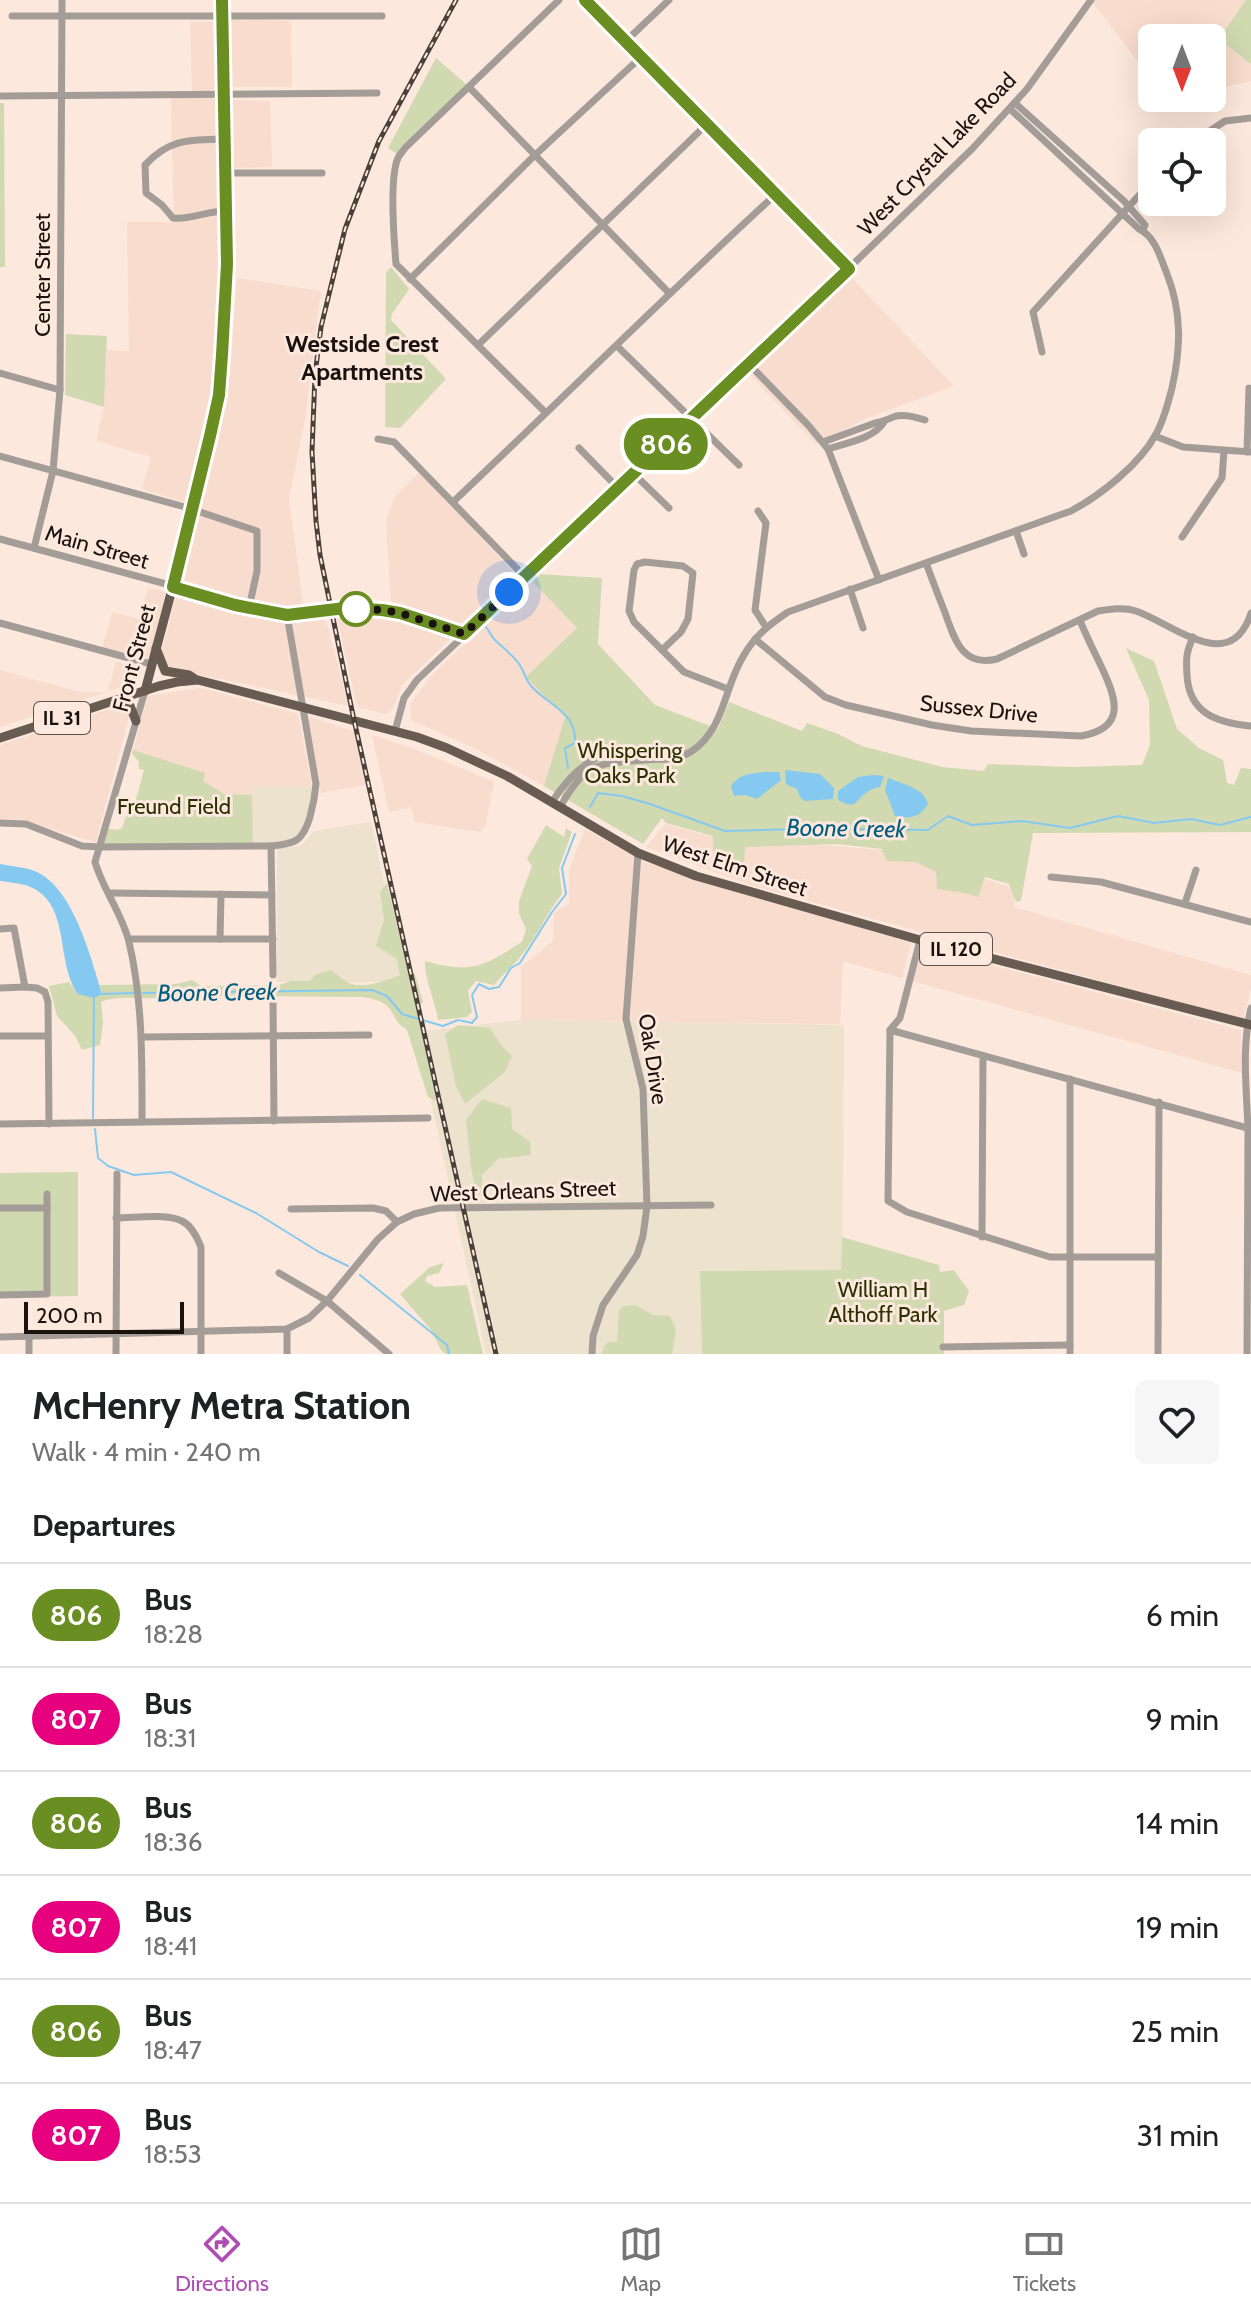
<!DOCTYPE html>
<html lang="en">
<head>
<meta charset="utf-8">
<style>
	:root { --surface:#fff; --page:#f6f6f6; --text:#202124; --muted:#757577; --line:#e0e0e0; --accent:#b04db4 }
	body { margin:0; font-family:Cabin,sans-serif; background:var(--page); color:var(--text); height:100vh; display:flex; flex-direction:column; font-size:30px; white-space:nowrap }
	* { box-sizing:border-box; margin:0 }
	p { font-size:26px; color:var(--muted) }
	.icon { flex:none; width:44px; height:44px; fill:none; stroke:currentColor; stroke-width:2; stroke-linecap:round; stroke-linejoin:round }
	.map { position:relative; height:1354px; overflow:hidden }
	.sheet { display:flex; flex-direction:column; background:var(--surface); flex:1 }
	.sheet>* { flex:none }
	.badge { padding:0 16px; border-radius:26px; font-size:28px; line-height:52px }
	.needle { width:52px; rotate:180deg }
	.buttons { position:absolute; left:1138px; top:24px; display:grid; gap:16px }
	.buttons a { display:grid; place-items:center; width:88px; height:88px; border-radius:12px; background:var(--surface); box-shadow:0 8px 32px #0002; font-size:40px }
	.scale { position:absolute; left:24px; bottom:20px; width:160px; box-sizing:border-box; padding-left:8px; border:4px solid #19120e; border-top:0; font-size:22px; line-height:28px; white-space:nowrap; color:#19120e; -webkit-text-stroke:6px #fde8dd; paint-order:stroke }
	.you { position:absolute; width:40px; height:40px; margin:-20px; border:6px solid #fff; border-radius:50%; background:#1a73e8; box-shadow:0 0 0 12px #1a73e833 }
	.map>.badge { position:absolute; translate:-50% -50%; box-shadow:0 0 0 4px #fff }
	h2 { padding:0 32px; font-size:30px; line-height:72px }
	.round { display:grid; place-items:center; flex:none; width:84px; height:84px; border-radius:12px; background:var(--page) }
	.head { display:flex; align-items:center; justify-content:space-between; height:136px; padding:0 32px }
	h1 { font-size:38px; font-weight:700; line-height:60px }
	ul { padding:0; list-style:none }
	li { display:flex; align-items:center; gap:24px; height:104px; padding:0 32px; border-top:2px solid var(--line) }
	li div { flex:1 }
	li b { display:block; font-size:30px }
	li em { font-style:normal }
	li .badge { min-width:88px; font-weight:700; text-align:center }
	.tabs { display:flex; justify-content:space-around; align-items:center; height:112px; border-top:2px solid var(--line); background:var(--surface); font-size:22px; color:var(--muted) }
	.tabs a { display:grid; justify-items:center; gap:4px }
	.tabs .on { color:var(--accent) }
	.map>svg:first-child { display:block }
	.built { fill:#f8dccd }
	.industrial { fill:#ece2cd }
	.green { fill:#d0d9b0 }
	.water { fill:#85c9f0 }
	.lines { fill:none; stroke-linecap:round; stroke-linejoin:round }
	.stream { stroke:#85c9f0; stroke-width:2 }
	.minor { stroke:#a49d97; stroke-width:7 }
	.major { stroke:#685b51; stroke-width:9 }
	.rail-casing { stroke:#4b413b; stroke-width:5 }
	.rail { stroke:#fde8dd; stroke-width:2; stroke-dasharray:6; stroke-linecap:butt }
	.line-casing { stroke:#fff; stroke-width:18 }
	.line { stroke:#6b8e23; stroke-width:12 }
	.walk { stroke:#19120e; stroke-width:8; stroke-dasharray:0 14.4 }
	.stop-dot { fill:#fff; stroke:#6b8e23; stroke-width:4 }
	.labels { text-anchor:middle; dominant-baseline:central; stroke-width:6; stroke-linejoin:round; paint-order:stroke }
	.shield { fill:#fde8dd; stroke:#5d524c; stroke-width:2 }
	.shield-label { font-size:20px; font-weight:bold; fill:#19120e }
	.street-label { font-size:22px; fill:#19120e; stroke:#fde8dd }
	.park-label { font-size:22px; fill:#2a3100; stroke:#fde8dd }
	.neighbourhood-label { font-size:24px; font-weight:bold; fill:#19120e; stroke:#fde8dd }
	.water-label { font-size:24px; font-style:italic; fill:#005c81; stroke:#fde8dd }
</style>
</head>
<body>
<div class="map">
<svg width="1251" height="1354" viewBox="0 0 1251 1354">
	<rect width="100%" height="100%" fill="#fde8dd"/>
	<g class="built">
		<path d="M 1091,0 L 1251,0 L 1251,81 L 1212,90 L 1212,38 L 1152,38 L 1152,80 Z"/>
		<path d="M 228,19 L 291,21 L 292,87 L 228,87 Z"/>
		<path d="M 190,22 L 215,22 L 217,88 L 209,91 L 192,91 Z"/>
		<path d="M 171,98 L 213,98 L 218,103 L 220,311 L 213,387 L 197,467 L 187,503 L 142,489 L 151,457 L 96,441 L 104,407 L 107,350 L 129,351 L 127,222 L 174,222 Z"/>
		<path d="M 229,100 L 270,101 L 272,167 L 230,168 Z"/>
		<path d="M 850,276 L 954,386 L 867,418 L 816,444 L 749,374 Z"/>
		<path d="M 237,278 L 321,291 L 305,420 L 289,498 L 303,604 L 289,607 L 272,606 L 181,582 L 230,375 Z"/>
		<path d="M 420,472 L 515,574 L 461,627 L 391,603 L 386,521 L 395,496 Z"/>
		<path d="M 532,581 L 577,628 L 565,717 L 544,786 L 472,747 L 411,720 L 410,704 L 431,676 Z"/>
		<path d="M 148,588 L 165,592 L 150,659 L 102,648 L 112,612 L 139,619 Z"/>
		<path d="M 177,593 L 291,620 L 325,617 L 349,706 L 158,666 Z"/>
		<path d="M 336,612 L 392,614 L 450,634 L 450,639 L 402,685 L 393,708 L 386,714 L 357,707 Z"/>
		<path d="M 116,662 L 143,670 L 136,681 L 128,685 L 0,727 L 0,670 L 80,692 L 107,692 Z"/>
		<path d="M 200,688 L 298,714 L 312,787 L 253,787 L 252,795 L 224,794 L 203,781 L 204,773 L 133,750 L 148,696 Z"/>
		<path d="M 133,701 L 96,842 L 46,828 L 26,820 L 0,819 L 0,745 Z"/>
		<path d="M 309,717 L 354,731 L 366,785 L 321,793 L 308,723 Z"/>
		<path d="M 372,735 L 412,748 L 494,782 L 485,828 L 482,827 L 481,832 L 415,822 L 411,807 L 389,812 Z"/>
		<path d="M 665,824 L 714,837 L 886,850 L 1014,888 L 1014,907 L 1251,975 L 1251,988 L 1243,1020 L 750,885 L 646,847 Z"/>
		<path d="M 585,829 L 645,862 L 911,943 L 902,978 L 843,961 L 840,1024 L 521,1020 L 521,967 L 553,941 L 554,913 L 569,903 L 569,870 Z"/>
		<path d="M 922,947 L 1241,1030 L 1242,1073 L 912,981 Z"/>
	</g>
	<g class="industrial">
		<path d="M 252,787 L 312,787 L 310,804 L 304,829 L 290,840 L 253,846 Z"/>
		<path d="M 371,822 L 405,982 L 277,982 L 277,849 L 301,846 L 314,831 Z"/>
		<path d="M 521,1020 L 844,1025 L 842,1270 L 701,1271 L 702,1354 L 486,1354 L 416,1032 Z"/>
	</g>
	<g class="green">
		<path d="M 1246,0 L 1251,0 L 1251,64 L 1219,39 Z"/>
		<path d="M 436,58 L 467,85 L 397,154 L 388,148 Z"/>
		<path d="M 0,103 L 4,103 L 5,267 L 0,267 Z"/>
		<path d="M 391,267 L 409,289 L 392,314 L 391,320 L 446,379 L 400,428 L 385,427 L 386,273 Z"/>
		<path d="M 66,334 L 107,336 L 104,407 L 65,395 Z"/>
		<path d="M 539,574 L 602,578 L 598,644 L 655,705 L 718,729 L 729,702 L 802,731 L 807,723 L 838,734 L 862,746 L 942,767 L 984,771 L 988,764 L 1073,767 L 1142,765 L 1150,745 L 1149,700 L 1126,648 L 1154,661 L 1177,729 L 1199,748 L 1223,760 L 1227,783 L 1234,785 L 1241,768 L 1251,769 L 1251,832 L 1033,833 L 1021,901 L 1016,902 L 1009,884 L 985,877 L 978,897 L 965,893 L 937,889 L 936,872 L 916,862 L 887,861 L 882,849 L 837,844 L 745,847 L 744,865 L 714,863 L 713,836 L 666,823 L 662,818 L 643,844 L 544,786 L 565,717 L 526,677 L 577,628 L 532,581 Z"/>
		<path d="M 133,750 L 205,773 L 203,781 L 224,794 L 252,795 L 253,846 L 100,847 L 105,828 L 117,830 L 122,828 L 129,807 L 135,803 L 144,770 L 139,769 L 139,762 L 132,754 Z"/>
		<path d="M 546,825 L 564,837 L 566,828 L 572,832 L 559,868 L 562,894 C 546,913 537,938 520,957 C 512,967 502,975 494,985 L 476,981 L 468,991 L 472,1012 L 467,1017 L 438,1020 C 435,1000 425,982 425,961 C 471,974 482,967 522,942 L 526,929 L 519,914 L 519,901 L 532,866 L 527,859 Z"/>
		<path d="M 387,883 L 407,968 L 415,974 L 423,1002 L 417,1008 L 436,1101 L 428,1097 L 407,1030 C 386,1017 401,1004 364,997 C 295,997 225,995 156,998 C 137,999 118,995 101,1002 L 103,1022 L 100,1045 L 82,1050 L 76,1037 L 57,1016 L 49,986 L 69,982 L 78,994 L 102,994 L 99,985 L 176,984 L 192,980 L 201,986 L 279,985 L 291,981 L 310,981 L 315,975 L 331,970 C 336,974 342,979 347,982 C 362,990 385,981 400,975 L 397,959 L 376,946 L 384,920 L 380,892 Z"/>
		<path d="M 458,1025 L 490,1028 L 501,1045 L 512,1056 L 505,1072 L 465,1104 L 456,1086 L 445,1034 Z"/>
		<path d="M 482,1099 L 511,1108 L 512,1129 L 530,1142 L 531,1155 L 498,1159 L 482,1175 L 482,1195 L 476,1193 L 471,1167 L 466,1120 Z"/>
		<path d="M 78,1172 L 78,1296 L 0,1297 L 0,1173 Z"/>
		<path d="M 842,1237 L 939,1265 L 940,1272 L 954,1270 L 969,1291 L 964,1305 L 944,1311 L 944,1354 L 702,1354 L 700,1271 L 841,1270 Z"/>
		<path d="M 444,1263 L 439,1273 L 427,1276 L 425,1281 L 435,1287 L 467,1285 L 483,1354 L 446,1354 L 441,1350 L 431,1330 L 400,1294 L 430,1267 Z"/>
		<path d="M 635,1305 L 653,1315 L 670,1316 L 676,1330 L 672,1354 L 602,1354 L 604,1347 L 608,1342 L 617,1342 L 619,1310 L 625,1306 Z"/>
	</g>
	<g class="water">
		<path d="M 785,770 L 820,774 L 834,788 L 833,799 L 805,801 L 800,797 L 797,789 L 786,784 Z"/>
		<path d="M 779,772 L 781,780 L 757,799 L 745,795 L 734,796 L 731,786 C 740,771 762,772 779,772 Z"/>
		<path d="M 873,775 L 884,776 L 880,787 C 878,787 869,790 867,792 C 855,800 857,811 838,800 L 838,791 L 858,777 Z"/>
		<path d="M 888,778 C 903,784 924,788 928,804 C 919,818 910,819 895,816 L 885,790 Z"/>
		<path d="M 0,864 C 10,866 22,867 32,870 C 72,883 91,957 102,994 L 94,998 L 78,994 C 54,961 73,900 25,885 C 17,883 8,882 0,881 Z"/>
	</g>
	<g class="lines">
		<g class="stream">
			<path d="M 486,627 C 490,632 492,638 497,642 C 504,648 519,661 522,669 C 525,675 526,680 531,686 C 548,705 577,712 575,743 L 565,748 L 568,768"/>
			<path d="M 590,807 L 598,793 L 622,796 L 650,804 L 725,831 L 803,829 L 813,826 L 824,829 L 836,827 L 851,829 L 928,830 L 948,816 L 972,825 L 1022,821 L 1070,828 L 1118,816 L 1154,823 L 1191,819 L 1220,825 L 1251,817"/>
			<path d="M 143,993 L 372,990 L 387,996 L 402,1014 L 443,1026 L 458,1020 L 472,1023 L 477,1017 L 472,995 L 479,984 L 489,989 L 499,987 L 511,968 L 520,963 L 552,912 L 566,894 L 562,868 L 575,834"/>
			<path d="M 102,994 L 134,993"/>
			<path d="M 93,1118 L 94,999"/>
			<path d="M 95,1129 L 98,1158 L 108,1166 L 134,1175 L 171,1172 L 256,1213 L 319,1252 L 348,1266"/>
			<path d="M 360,1275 L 447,1345 L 449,1354"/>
		</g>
		<g class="minor">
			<path d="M 586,0 L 849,269"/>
			<path d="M 12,16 L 382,16"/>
			<path d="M 627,40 L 669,0"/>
			<path d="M 469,87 L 669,293"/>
			<path d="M 0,96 L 377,93"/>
			<path d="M 1015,103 L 1124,201 L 1145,225 L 1143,230"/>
			<path d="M 224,139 C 190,140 170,138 145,165 L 146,193 L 162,205 L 173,218 C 192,220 206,211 225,211"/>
			<path d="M 1193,142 L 1225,121 L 1251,118"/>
			<path d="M 225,173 L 322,173"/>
			<path d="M 410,279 L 534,156 L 641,57"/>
			<path d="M 478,345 L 707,124"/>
			<path d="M 617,346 L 739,465"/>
			<path d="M 1042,352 L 1033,312 L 1152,181"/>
			<path d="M 749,364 L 808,425 L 828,449 L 879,580"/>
			<path d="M 0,373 L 60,390"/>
			<path d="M 545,412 L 396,264 C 394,240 389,178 398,158 C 400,154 403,151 406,147 L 559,0"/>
			<path d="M 1155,436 L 1183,447 L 1251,452"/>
			<path d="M 378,439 L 394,442 L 525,577"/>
			<path d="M 823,442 L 875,423 C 884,422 887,419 896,416 C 905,414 916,417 925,420"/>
			<path d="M 579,448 L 618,488"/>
			<path d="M 828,449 C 845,443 874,439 884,422"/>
			<path d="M 1247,452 L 1249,388"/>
			<path d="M 0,456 L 185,507 L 257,531 L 257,571 L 249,608"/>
			<path d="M 634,474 L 669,508"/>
			<path d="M 453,502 C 561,400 666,295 776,194"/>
			<path d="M 758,511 L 766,523 L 755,610 L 766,627"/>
			<path d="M 1016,531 L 1024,554"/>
			<path d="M 1182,537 L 1222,478 L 1224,451"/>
			<path d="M 0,539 L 269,612 C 295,617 317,609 343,608 C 386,607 424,621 464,634"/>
			<path d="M 34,548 L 53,471 L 60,390 L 62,0"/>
			<path d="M 645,562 L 683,566 L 693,573 L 688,619 L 681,632 L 662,650 L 634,622 L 629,611 L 634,570 L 637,564 Z"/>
			<path d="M 926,563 C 932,579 938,595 944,610 C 954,637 961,668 997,659 L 1098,611 C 1111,609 1124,607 1136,611 C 1175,625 1231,676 1251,613"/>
			<path d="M 850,589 L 863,628"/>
			<path d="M 0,623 L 151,664"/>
			<path d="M 1193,637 C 1186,653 1186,658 1187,675 C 1189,714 1218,723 1251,726"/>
			<path d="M 755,639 L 825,697 L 846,705 L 932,725 L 971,731 L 1081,736 C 1126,728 1117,700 1102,668 C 1094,652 1087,637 1080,621"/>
			<path d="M 662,650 L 684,672 L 728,689"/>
			<path d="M 395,731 L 404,698 L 417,680 L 693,419 L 972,149 L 1027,89 L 1091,0"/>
			<path d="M 552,802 C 569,775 606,736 642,759"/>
			<path d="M 560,807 C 587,761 596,764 644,760 C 662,758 675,762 692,751 C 725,729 724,686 744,655 C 755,636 770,624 788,612 L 1071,511 C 1101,495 1140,464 1156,434 C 1164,420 1168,403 1172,388 C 1181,348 1182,312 1167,274 C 1161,259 1155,236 1139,229 L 1010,109"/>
			<path d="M 0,823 L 26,824 L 82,846 L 100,847 L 271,846 C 295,844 303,841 310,817 C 313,806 315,795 316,784 L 287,615"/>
			<path d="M 271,846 L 273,975"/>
			<path d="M 1051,877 L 1101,882 L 1251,922"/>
			<path d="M 110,893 L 272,895"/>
			<path d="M 1185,903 L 1196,870"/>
			<path d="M 0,929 L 14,928 L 25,987 L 37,988 L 45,992 L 48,1002 L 49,1124"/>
			<path d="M 129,939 L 273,939"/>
			<path d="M 220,939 L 221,894"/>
			<path d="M 920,940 L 900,1018 L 890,1030 L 888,1201 L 907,1212 L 1050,1257 L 1158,1257"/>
			<path d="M 0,988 L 25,987"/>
			<path d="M 273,999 L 274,1121"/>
			<path d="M 890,1030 L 1251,1129"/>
			<path d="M 0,1036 L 47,1036"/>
			<path d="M 142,1037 L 369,1035"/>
			<path d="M 142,1122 C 142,1062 143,1001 129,942 C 122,913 103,890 95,862 L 145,691"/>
			<path d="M 0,1124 L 428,1118"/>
			<path d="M 0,1208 L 47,1208"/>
			<path d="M 291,1209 L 373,1208 L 386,1211 L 397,1222"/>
			<path d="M 116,1218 C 134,1218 166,1213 182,1221 C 192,1226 197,1237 201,1247 L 201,1354"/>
			<path d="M 982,1237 L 983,1056"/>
			<path d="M 279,1273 L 327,1301 L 389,1354"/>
			<path d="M 0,1295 L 47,1294 L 47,1194"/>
			<path d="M 29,1336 L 29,1354"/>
			<path d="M 0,1337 L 287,1329 L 309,1318 L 327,1301 L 378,1239 L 397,1222 L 414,1214 L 439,1208 L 711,1205"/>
			<path d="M 943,1347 L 1070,1345"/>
			<path d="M 116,1354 L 117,1174"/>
			<path d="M 287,1354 L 287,1329"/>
			<path d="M 592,1354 L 593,1336 L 603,1305 L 637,1255 L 643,1236 L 647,1206 L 643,1089 L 626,1019 L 638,853"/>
			<path d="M 1070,1354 L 1070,1079"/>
			<path d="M 1158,1354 L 1159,1102"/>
			<path d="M 1247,1354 C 1248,1280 1248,1206 1248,1132 C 1247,1090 1241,1049 1251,1008"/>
		</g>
		<g class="major">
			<path d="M 156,648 L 165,671 L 189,675 L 195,679"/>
			<path d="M 145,691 L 193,510 L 219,395 L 226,311 L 227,264 L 222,0"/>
			<path d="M 114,703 L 130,706 L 136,721"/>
			<path d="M 0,738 L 159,686 L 177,682 L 198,680 L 417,737 L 447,748 L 507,776 L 638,853 L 696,876 L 920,940 L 1251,1025"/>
		</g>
		<g class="rail-casing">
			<path id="rail" d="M 456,0 L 379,141 L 345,229 L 321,327 L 315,375 L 312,452 L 316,521 L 320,555 L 354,720 L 496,1354"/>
		</g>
		<use href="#rail" class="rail"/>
	</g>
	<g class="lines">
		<g class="line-casing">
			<path id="line" d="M 222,0 L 227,264 L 222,355 L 219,395 L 210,436 L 173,587 L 235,605 L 287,615 L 345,608 L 382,610 L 400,613 L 464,634 L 849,269 L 585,0"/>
		</g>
		<use href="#line" class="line"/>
		<path class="walk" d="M 356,609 L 345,608 L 382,610 L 400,613 L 464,634 L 509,592"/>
	</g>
	<circle class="stop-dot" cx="356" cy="609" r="16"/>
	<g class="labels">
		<g class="shield">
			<rect x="34" y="702" width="56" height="32" rx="6"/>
			<rect x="920" y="933" width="72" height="32" rx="6"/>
		</g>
		<g class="shield-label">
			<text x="62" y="718">IL 31</text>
			<text x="956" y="949">IL 120</text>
		</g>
		<g class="street-label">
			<text transform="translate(937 154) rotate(-46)">West Crystal Lake Road</text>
			<text transform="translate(42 275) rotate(-90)">Center Street</text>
			<text transform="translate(97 547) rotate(16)">Main Street</text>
			<text transform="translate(134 658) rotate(-75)">Front Street</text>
			<text transform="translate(979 709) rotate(6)">Sussex Drive</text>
			<text transform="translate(735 866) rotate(18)">West Elm Street</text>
			<text transform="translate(653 1059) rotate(81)">Oak Drive</text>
			<text transform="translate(523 1191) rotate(-2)">West Orleans Street</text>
		</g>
		<g class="park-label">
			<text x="630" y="750">Whispering<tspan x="630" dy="25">Oaks Park</tspan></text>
			<text x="174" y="806">Freund Field</text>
			<text x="883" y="1289">William H<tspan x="883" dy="25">Althoff Park</tspan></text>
		</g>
		<g class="neighbourhood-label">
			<text x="362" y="343">Westside Crest<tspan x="362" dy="28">Apartments</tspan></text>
		</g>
		<g class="water-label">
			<text transform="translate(846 828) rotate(1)">Boone Creek</text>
			<text transform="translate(217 992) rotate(-1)">Boone Creek</text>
		</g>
	</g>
</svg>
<div class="buttons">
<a><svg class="needle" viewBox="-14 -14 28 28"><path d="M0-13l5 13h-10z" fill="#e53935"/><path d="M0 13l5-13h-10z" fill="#757577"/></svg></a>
<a><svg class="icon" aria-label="locate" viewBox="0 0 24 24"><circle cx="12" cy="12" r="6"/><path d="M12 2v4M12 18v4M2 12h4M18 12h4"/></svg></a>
</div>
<div class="scale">200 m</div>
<div class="you" style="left:509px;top:592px"></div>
<b class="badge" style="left:666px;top:444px;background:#6b8e23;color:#fff">806</b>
</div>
<section class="sheet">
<div class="head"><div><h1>McHenry Metra Station</h1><p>Walk · 4 min · 240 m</p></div><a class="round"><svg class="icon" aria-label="heart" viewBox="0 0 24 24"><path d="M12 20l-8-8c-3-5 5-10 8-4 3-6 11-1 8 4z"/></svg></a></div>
<h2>Departures</h2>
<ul>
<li><span class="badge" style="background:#6b8e23;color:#fff">806</span><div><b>Bus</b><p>18:28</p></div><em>6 min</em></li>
<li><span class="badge" style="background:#e6007e;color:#fff">807</span><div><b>Bus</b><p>18:31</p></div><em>9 min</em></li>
<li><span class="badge" style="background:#6b8e23;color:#fff">806</span><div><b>Bus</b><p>18:36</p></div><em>14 min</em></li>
<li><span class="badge" style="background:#e6007e;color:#fff">807</span><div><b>Bus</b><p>18:41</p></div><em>19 min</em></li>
<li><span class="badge" style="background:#6b8e23;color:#fff">806</span><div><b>Bus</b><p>18:47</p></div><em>25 min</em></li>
<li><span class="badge" style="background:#e6007e;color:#fff">807</span><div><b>Bus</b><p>18:53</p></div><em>31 min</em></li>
</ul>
</section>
<nav class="tabs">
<a class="on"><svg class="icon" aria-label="directions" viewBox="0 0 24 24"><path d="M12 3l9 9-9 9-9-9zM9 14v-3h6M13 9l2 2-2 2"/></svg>Directions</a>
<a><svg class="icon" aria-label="map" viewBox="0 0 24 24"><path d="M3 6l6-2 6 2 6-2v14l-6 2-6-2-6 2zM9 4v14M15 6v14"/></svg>Map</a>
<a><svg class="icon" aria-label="tickets" viewBox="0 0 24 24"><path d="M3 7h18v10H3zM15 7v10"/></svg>Tickets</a>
</nav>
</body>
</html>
